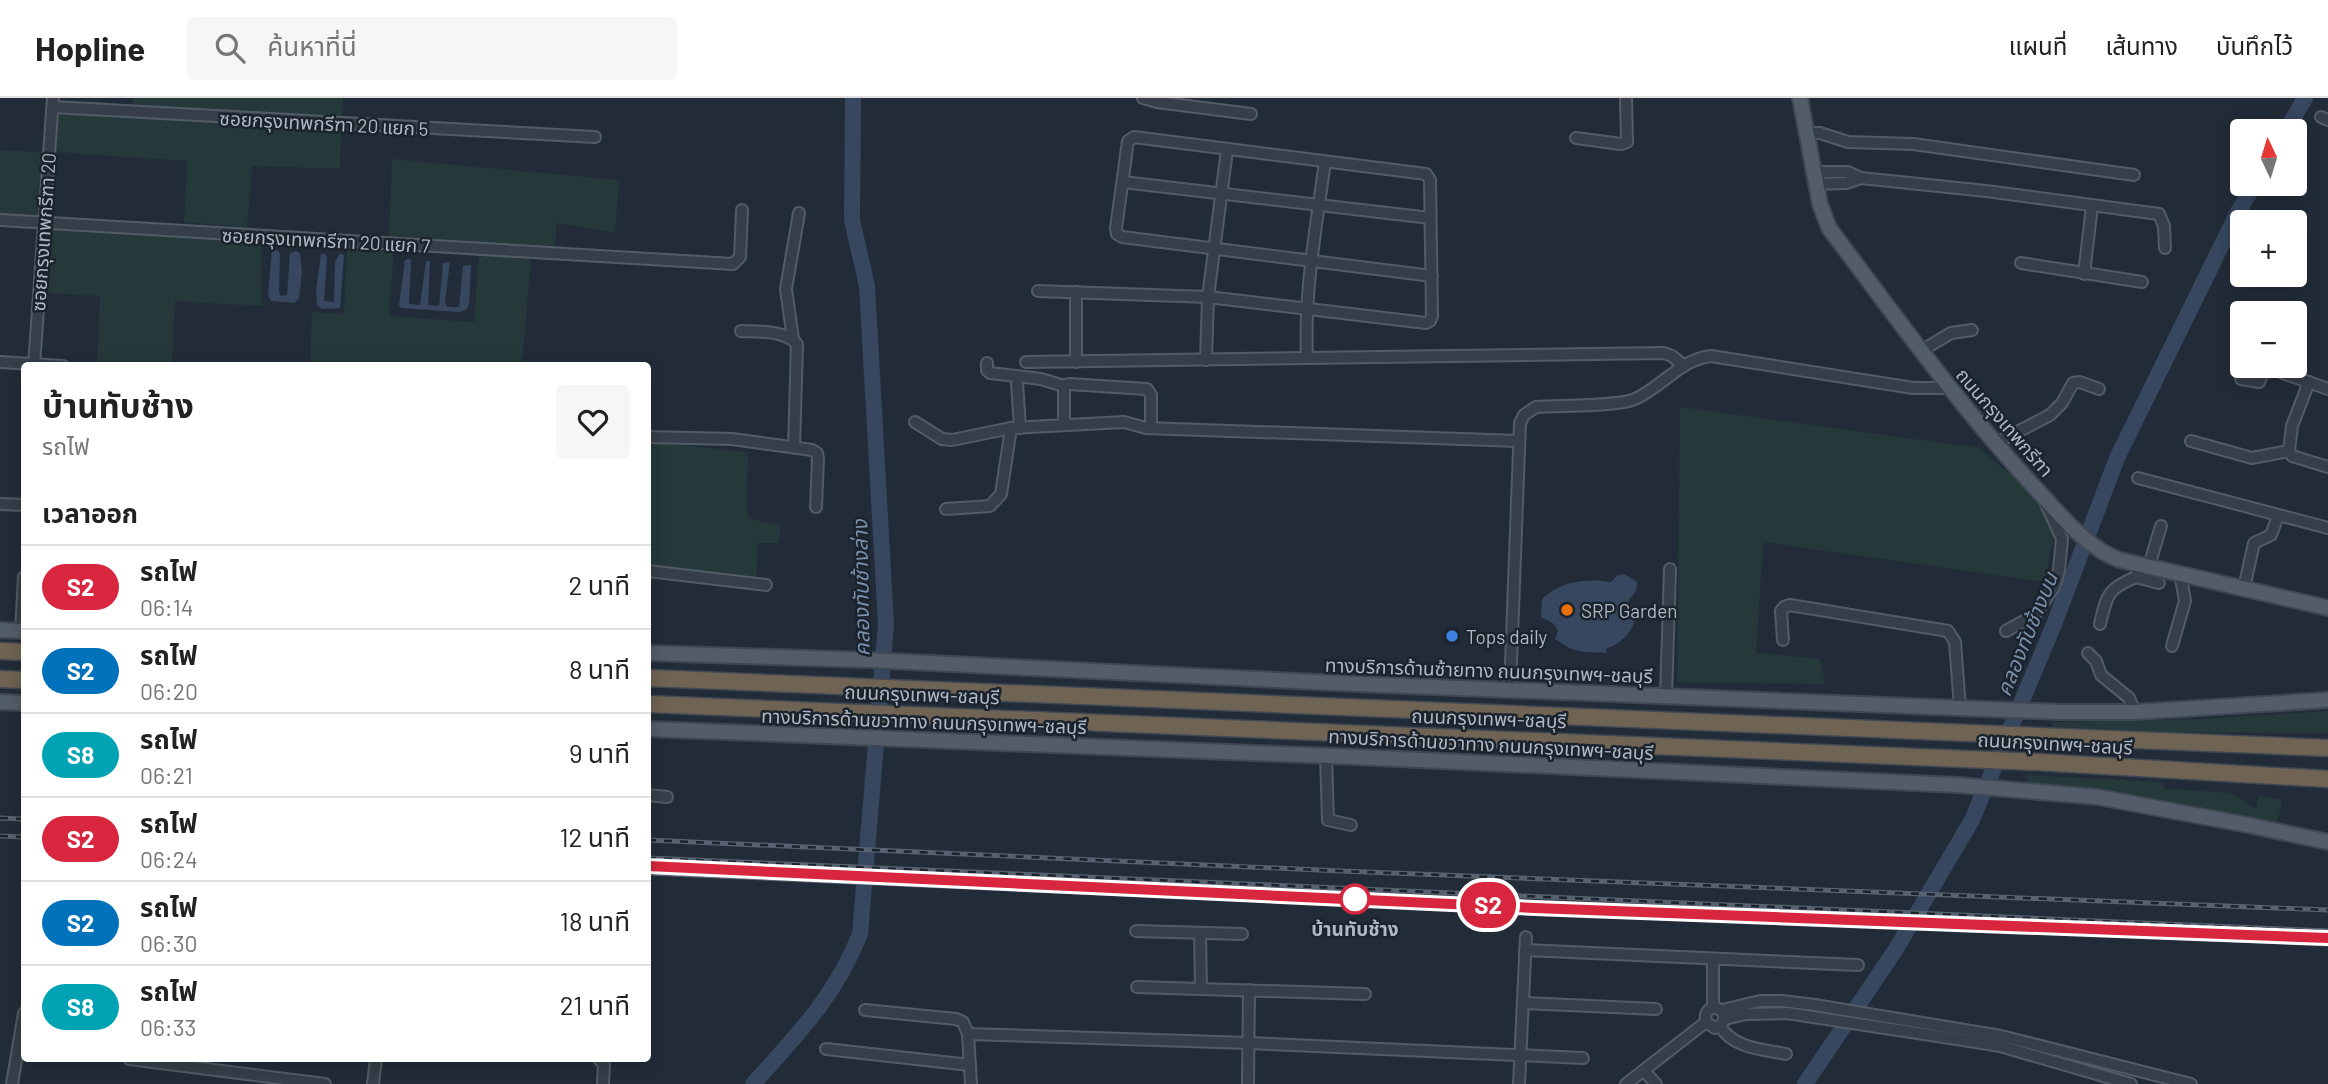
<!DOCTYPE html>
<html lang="th">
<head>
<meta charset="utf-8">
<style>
	:root { --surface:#fff; --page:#f6f6f6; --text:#222; --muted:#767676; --line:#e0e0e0 }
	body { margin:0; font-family:Barlow,"Noto Sans Thai",sans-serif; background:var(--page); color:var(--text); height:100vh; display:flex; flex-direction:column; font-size:26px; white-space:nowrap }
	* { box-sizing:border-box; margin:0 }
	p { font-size:23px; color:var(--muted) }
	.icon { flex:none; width:38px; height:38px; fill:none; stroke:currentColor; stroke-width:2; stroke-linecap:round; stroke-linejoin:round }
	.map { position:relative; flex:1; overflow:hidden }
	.drawer { position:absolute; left:21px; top:264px; width:630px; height:700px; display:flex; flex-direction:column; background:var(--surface); border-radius:7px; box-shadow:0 4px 18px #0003 }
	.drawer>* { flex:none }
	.badge { padding:0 14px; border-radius:23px; font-size:24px; line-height:46px }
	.needle { width:46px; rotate:356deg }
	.controls { position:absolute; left:2230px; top:21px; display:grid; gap:14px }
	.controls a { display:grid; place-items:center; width:77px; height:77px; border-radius:7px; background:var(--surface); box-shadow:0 4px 18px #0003; font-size:35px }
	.map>.badge { position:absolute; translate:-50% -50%; box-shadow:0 0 0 4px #fff }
	h2 { padding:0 21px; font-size:26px; line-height:63px }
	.round { display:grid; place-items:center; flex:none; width:74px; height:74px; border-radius:7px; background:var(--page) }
	.overview { display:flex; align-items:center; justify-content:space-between; height:119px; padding:0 21px }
	h1 { font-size:33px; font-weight:700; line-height:52px }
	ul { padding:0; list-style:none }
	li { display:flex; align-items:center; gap:21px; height:84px; padding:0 21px; border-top:2px solid var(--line) }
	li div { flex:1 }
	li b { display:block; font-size:26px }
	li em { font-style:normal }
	li .badge { min-width:77px; font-weight:700; text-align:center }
	header { display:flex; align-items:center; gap:42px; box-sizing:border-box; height:98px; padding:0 35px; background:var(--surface); border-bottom:2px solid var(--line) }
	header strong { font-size:33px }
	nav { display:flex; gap:38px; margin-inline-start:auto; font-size:24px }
	.search { width:490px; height:63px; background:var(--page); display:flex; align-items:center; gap:18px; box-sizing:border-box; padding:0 24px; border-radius:7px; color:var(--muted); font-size:26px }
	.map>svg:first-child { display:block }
	.green { fill:#25393a }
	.water { fill:#36475f }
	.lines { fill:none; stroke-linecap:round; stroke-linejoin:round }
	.river { stroke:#36475f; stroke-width:16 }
	.minor-casing { stroke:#535b66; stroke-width:14 }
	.major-casing { stroke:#3f4752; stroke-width:18 }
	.highway-casing { stroke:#404853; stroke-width:19 }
	.minor { stroke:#353e49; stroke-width:10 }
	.major { stroke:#535c69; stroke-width:14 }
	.highway { stroke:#6f6353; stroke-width:16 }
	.rail-casing { stroke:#576270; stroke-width:5 }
	.rail { stroke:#1b232d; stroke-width:2.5; stroke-dasharray:8; stroke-linecap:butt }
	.line-casing { stroke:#fff; stroke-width:16 }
	.line { stroke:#d7263d; stroke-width:10 }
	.food-dot { fill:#e8710a; stroke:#1b232d; stroke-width:2.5 }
	.shop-dot { fill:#3f7fe0; stroke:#1b232d; stroke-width:2.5 }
	.stop-dot { fill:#fff; stroke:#d7263d; stroke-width:3.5 }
	.labels { text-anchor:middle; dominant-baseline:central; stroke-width:5; stroke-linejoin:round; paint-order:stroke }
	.street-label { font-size:19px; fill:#b0b8c5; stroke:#1b232d }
	.poi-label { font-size:19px; fill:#b0b8c5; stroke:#1b232d; text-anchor:start }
	.stop-label { font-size:19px; font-weight:bold; fill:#b0b8c5; stroke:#1b232d }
	.water-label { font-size:21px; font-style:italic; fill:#798fac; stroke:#1b232d }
</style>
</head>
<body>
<header>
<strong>Hopline</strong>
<div class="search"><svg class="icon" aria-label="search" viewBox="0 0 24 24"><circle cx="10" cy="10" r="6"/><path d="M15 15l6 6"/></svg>ค้นหาที่นี่</div>
<nav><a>แผนที่</a><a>เส้นทาง</a><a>บันทึกไว้</a></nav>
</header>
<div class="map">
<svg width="2328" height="986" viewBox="0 0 2328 986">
	<rect width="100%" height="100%" fill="#222c38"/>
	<g class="green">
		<path d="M 133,0 L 343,0 L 342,22 L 133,10 Z"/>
		<path d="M 57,13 L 341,31 L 340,71 L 252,68 L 247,129 L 184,124 L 187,63 L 55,54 Z"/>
		<path d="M 0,52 L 43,54 L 37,119 L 0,117 Z"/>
		<path d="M 392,61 L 619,82 L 615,135 L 557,125 L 554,152 L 389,141 Z"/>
		<path d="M 53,129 L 261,142 L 262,208 L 175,203 L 172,268 L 97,266 L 100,198 L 48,195 Z"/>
		<path d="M 347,148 L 394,151 L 389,218 L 474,224 L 479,155 L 531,159 L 522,267 L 529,268 L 310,268 L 312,214 L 344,216 Z"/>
		<path d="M 1680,309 L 1980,350 L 2032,396 L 2054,434 L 2045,484 L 1763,444 L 1756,555 L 1820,561 L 1825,586 L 1677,584 Z"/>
		<path d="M 648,344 L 748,354 L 746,411 L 750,420 L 762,424 L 781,427 L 779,445 L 758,445 L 756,484 L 648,471 Z"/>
		<path d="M 2328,613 L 2328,635 L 2167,634 L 2052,629 L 2053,624 L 2196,621 Z"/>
		<path d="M 2028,677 L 2161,684 L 2165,691 L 2231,695 L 2256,711 L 2259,698 L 2282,702 L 2277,726 C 2193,710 2110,690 2026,685 Z"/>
	</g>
	<g class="water">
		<path d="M 272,152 L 277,152 L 280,155 L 279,194 L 281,198 L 287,197 L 290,155 L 296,153 L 300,155 L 302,174 L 299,200 L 294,205 L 271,203 L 268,197 Z"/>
		<path d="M 340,155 L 344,157 L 340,210 L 322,211 L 317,207 L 316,192 L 321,156 L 325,156 L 327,160 L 324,203 L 334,204 L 335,164 Z"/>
		<path d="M 408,161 L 411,162 L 409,206 L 420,207 L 426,163 L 430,163 L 428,207 L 439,208 L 443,165 L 450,164 L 445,203 L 447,209 L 459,209 L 463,168 L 471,167 L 469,207 L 466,212 L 459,214 L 401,210 L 399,207 L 405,162 Z"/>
		<path d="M 1624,476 L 1637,484 L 1636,493 L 1628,503 C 1645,522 1626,544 1606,551 L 1607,555 C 1583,554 1576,556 1555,541 L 1558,533 L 1554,526 L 1541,519 L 1542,501 C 1560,483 1587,480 1611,484 L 1618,477 Z"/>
	</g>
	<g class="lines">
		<g class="river">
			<path d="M 2286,33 L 2305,0"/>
			<path d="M 753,986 C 797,937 835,899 860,836 L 886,526 L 867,188 L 852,122 L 853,0"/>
			<path d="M 1805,986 L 1896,851 L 1972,722 L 2055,524 L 2117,360 L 2238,114 L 2255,86"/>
		</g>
		<g class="minor-casing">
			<g id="minor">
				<path d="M 1143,0 L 1157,4 L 1251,16"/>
				<path d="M 53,9 L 595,39"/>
				<path d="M 2321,19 L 2328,22"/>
				<path d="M 1806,35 L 1820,35 L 1848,44 L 1913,46 L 2134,77"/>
				<path d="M 1576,40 L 1621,46 L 1627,44 L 1626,0"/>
				<path d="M 1814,74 L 1848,74 L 1861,80 L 1986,93 L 2159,116 L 2164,128 L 2165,150"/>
				<path d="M 1123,84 L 1430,120"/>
				<path d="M 1817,86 L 1846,85 L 1861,80"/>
				<path d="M 0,122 L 733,166 L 740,159 L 742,112"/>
				<path d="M 2021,165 L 2142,184"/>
				<path d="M 2084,176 L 2092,108"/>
				<path d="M 1038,193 L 1208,199 L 1426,225 L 1430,223 L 1432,218 L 1430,82 L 1426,76 L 1134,39 L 1128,43 L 1116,130 L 1117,136 L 1122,139 L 1432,178"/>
				<path d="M 741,233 C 759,234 784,232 797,246 L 794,349"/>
				<path d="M 793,241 L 786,191 L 799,115"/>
				<path d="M 1921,253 L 1951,235 L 1972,232"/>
				<path d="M 1307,260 C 1304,194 1316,129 1325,64"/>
				<path d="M 1206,262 L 1208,199 L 1227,52"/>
				<path d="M 0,264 L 63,268"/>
				<path d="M 1026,264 L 1664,255 L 1672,258 L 1684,268"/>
				<path d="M 1076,264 L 1076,194"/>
				<path d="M 987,265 L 987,272 L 990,275 L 1041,281 L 1064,288"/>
				<path d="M 34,268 L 53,0"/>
				<path d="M 2263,268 L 2328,291"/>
				<path d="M 2241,281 L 2259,284 L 2266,269"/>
				<path d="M 1017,285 L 1020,330"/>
				<path d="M 915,324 L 942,341 L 952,342 L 1011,330 L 1124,324 L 1146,330 L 1519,343"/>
				<path d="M 1064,327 L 1064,288 L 1069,286 L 1147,291 L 1151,297 L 1151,330"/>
				<path d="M 648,339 L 732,341 L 812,352 L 817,355 L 818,361 L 816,409"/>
				<path d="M 2191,343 L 2252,360 L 2289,353"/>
				<path d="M 1994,346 L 2050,317 L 2062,305 L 2073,285 L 2080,284 L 2099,291"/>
				<path d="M 2289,353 L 2292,328 L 2309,284"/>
				<path d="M 2289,353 L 2292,358 L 2328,369"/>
				<path d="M 2138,380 L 2328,430"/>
				<path d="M 0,406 L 24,407"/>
				<path d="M 946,411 L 990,408 L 1001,396 L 1011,330"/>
				<path d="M 2149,468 L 2161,428"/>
				<path d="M 648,473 L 766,487"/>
				<path d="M 2136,479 L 2159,485"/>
				<path d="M 2244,490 L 2254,445 L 2271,437 L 2278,418"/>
				<path d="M 2100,526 C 2107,497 2107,491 2136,479 L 2141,467"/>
				<path d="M 21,533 L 24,479"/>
				<path d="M 2006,533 L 2035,517 L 2054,489 L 2059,472 L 2062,441 L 2046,406"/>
				<path d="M 1783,542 L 1781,513 L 1784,509 L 1790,507 L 1948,533 L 1955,544 L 1960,610"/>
				<path d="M 2172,548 L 2185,503 L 2180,475"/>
				<path d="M 2088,555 L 2096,563 L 2101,577 L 2129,600 L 2135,614"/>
				<path d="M 1510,592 L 1520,325 L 1524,317 L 1536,309 C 1559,307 1616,309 1635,301 C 1662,289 1681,261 1711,258 L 1913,290 L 1948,290"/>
				<path d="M 1666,599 L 1670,471"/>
				<path d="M 1326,658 L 1328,722 L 1351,727"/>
				<path d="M 648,697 L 667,699"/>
				<path d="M 1136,833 L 1242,836"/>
				<path d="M 1200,835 L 1201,891"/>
				<path d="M 1525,852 L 1858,867"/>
				<path d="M 1713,861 L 1713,909 C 1706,913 1705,916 1706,924 L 1715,930 L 1720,928 L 1725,921 L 1722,912 L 1713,909"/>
				<path d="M 1137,889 L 1365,896"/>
				<path d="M 1523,905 L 1656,911"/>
				<path d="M 865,912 L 956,921 L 963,924 L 968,936 L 971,986"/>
				<path d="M 1722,912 L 1760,903 L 1782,903 L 1815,907 L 2001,938 L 2191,986"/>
				<path d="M 1725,921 L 1746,916 L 1787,915 L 1976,944 L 2000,948 L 2131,986"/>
				<path d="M 1720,928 C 1734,951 1762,951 1786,956"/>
				<path d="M 968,936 L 1249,945 L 1583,960"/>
				<path d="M 826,951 L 970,967"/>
				<path d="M 129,961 L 325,986"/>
				<path d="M 599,961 L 604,966 L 603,986"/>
				<path d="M 1644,973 L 1656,986"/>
				<path d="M 12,986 L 24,915"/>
				<path d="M 373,986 L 376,961"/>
				<path d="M 1248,986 L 1249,892"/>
				<path d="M 1519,986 L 1526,839"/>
				<path d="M 1626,986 L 1706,924"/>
			</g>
		</g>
		<g class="major-casing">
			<g id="major">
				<path d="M 1800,0 L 1820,106 L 1829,130 C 1897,220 1962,312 2039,394 C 2062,419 2088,451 2120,462 L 2328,510"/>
				<path d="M 0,532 L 24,533"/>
				<path d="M 648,555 L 868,562 L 1358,586 L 2061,614 L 2135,614 L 2328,602"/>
				<path d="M 0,604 L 24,605"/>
				<path d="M 648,631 L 1356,659 L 1957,687 L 2098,699 L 2248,727 L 2328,744"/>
			</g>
		</g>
		<g class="highway-casing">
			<g id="highway">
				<path d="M 0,553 L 24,554"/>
				<path d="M 648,580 L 2328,650"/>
				<path d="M 0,581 L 24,582"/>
				<path d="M 648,606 L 2037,664 L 2328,681"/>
			</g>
		</g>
		<use href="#minor" class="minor"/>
		<use href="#major" class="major"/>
		<use href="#highway" class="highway"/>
		<g class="rail-casing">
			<g id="rail">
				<path d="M 0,720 L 24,721"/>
				<path d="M 0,738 L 24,739"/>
				<path d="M 648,742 L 1341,773 L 2328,812"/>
				<path d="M 648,760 L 2328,833"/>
				<path d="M 648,775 L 1263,802"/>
				<path d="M 1252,796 L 1595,812"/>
				<path d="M 1585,817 L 1941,829 L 2328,846"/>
			</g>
		</g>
		<use href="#rail" class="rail"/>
	</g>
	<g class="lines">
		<g class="line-casing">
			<path id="line" d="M 648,768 L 1535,810 L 2328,840"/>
		</g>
		<use href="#line" class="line"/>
	</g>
	<circle class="food-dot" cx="1567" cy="512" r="7"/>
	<circle class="shop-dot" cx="1452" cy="538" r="7"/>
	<circle class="stop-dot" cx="1355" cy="801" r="14"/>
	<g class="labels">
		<g class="street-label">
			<text transform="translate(324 25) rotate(3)">ซอยกรุงเทพกรีฑา 20 แยก 5</text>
			<text transform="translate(43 134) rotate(-86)">ซอยกรุงเทพกรีฑา 20</text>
			<text transform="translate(326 142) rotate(3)">ซอยกรุงเทพกรีฑา 20 แยก 7</text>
			<text transform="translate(2005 324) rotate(49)">ถนนกรุงเทพกรีฑา</text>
			<text transform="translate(1489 572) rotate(2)">ทางบริการด้านซ้ายทาง ถนนกรุงเทพฯ-ชลบุรี</text>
			<text transform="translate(922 596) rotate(2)">ถนนกรุงเทพฯ-ชลบุรี</text>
			<text transform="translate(1489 620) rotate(2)">ถนนกรุงเทพฯ-ชลบุรี</text>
			<text transform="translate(924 623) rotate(2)">ทางบริการด้านขวาทาง ถนนกรุงเทพฯ-ชลบุรี</text>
			<text transform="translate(2055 645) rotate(3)">ถนนกรุงเทพฯ-ชลบุรี</text>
			<text transform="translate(1491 646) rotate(3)">ทางบริการด้านขวาทาง ถนนกรุงเทพฯ-ชลบุรี</text>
		</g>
		<g class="poi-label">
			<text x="1581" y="512">SRP Garden</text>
			<text x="1466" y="538">Tops daily</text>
		</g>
		<g class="stop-label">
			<text x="1355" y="830">บ้านทับช้าง</text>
		</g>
		<g class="water-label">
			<text transform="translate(860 490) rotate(-91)">คลองทับช้างล่าง</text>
			<text transform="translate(2026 536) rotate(-68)">คลองทับช้างบน</text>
		</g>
	</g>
</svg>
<div class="controls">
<a><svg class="needle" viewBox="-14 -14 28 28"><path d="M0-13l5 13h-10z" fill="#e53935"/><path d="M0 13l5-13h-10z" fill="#767676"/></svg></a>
<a>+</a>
<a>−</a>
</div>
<b class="badge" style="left:1488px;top:807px;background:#d7263d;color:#fff">S2</b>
<section class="drawer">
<div class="overview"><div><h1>บ้านทับช้าง</h1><p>รถไฟ</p></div><a class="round"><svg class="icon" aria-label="heart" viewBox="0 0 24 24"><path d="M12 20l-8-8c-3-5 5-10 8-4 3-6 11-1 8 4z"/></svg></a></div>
<h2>เวลาออก</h2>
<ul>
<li><span class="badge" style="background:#d7263d;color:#fff">S2</span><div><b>รถไฟ</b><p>06:14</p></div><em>2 นาที</em></li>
<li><span class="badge" style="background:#0072bc;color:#fff">S2</span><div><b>รถไฟ</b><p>06:20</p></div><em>8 นาที</em></li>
<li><span class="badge" style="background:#00a3b4;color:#fff">S8</span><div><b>รถไฟ</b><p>06:21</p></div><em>9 นาที</em></li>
<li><span class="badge" style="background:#d7263d;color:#fff">S2</span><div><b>รถไฟ</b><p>06:24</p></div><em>12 นาที</em></li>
<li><span class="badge" style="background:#0072bc;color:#fff">S2</span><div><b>รถไฟ</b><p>06:30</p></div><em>18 นาที</em></li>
<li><span class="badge" style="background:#00a3b4;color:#fff">S8</span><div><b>รถไฟ</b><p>06:33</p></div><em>21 นาที</em></li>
</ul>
</section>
</div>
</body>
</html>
